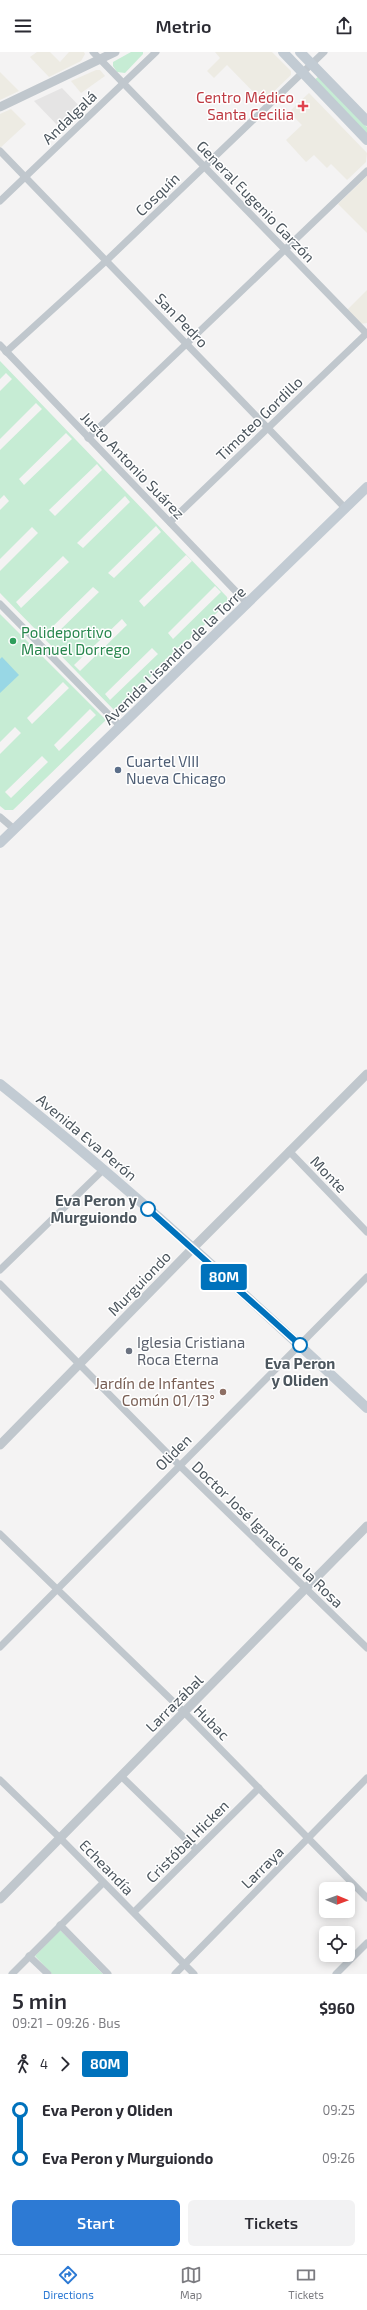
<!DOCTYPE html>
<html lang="en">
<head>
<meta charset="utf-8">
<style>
	:root { --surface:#fff; --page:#f2f2f3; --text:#2b2b33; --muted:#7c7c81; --line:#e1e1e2; --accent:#2d7ad4 }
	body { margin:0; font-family:"Exo 2",sans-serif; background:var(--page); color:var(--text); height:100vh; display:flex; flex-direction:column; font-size:15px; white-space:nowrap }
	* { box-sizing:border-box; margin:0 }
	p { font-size:13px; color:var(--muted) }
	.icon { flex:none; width:22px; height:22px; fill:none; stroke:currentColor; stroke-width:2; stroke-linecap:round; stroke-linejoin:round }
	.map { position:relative; height:1922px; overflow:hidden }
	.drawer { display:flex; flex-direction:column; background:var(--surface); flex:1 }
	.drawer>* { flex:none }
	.badge { padding:0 8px; border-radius:3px; font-size:14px; line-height:26px }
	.needle { width:26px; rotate:91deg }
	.fabs { position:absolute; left:319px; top:1830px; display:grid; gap:8px }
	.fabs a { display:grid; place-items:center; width:36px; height:36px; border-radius:6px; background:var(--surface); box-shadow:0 2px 10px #0003; font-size:20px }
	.map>.badge { position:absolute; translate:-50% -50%; box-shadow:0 0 0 2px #fff }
	.legs { display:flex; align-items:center; gap:6px; height:44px; padding:0 12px; font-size:13px }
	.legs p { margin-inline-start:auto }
	.headline { display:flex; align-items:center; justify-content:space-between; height:68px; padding:0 12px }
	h1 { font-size:22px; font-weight:600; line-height:30px }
	.button { display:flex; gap:8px; margin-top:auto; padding:8px 12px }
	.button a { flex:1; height:46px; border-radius:6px; background:var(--accent); color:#fff; font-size:16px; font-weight:600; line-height:46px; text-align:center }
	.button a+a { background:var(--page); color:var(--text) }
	ul { padding:0 12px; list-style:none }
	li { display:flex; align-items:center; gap:14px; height:48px; font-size:15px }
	li i { display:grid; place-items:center; width:6px; height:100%; margin:0 5px; background:currentColor }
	li i::after { content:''; width:10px; height:10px; margin:-5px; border:3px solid; border-radius:50%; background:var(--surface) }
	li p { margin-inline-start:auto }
	li:first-child i { background:linear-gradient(#0000 50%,currentColor 0) }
	li:last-child i { background:linear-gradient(currentColor 50%,#0000 0) }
	header { display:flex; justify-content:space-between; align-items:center; height:52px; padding:0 12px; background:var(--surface); font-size:18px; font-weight:600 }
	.tab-bar { display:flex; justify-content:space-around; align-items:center; height:56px; border-top:1px solid var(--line); background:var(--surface); font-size:11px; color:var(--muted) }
	.tab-bar a { display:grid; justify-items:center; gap:2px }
	.tab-bar .current { color:var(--accent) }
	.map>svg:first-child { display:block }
	.commercial { fill:#edebe3 }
	.education { fill:#e5e4e4 }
	.green { fill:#c6ecd4; fill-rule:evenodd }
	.water { fill:#98d7e5 }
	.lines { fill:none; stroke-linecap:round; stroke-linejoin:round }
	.minor { stroke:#c0c7cd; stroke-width:7 }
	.tertiary { stroke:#c0c7cd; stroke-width:9 }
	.secondary { stroke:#c2cbd3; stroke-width:10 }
	.line-1-casing { stroke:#fff; stroke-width:9 }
	.line-1 { stroke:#0072bc; stroke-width:6 }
	.health-dot { fill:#e0444e; stroke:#fff; stroke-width:1.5 }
	.leisure-dot { fill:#2e9e5b; stroke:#fff; stroke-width:1.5 }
	.service-dot { fill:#5c6f8a; stroke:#fff; stroke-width:1.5 }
	.stop-1-dot { fill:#fff; stroke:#0072bc; stroke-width:2 }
	.worship-dot { fill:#6b7280; stroke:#fff; stroke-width:1.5 }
	.education-dot { fill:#8d6e63; stroke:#fff; stroke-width:1.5 }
	.labels { text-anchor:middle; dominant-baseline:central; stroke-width:3; stroke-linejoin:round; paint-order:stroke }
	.health-label { font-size:15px; fill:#be3a42; stroke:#fff; text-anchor:end }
	.street-label { font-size:15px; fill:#4c565e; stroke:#fff }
	.leisure-label { font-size:15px; fill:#27864d; stroke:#fff; text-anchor:start }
	.service-label { font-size:15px; fill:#4e5e75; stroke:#fff; text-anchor:start }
	.stop-label { font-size:15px; font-weight:bold; fill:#4c565e; stroke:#fff; text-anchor:end }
	.worship-label { font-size:15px; fill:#5b616d; stroke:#fff; text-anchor:start }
	.education-label { font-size:15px; fill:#785e54; stroke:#fff; text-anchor:end }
</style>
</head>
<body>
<header><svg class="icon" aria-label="menu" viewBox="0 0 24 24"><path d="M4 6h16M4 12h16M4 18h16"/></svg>Metrio<svg class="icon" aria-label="share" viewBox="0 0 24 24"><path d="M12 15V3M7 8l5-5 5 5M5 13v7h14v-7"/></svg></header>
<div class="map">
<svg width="367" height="1922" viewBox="0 0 367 1922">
	<rect width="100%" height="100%" fill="#f4f3f3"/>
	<g class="commercial">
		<path d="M 37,0 L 50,0 L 60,10 L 69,0 L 84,0 L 85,2 L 81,9 L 49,25 L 30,5 Z"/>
		<path d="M 215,0 L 272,0 L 291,19 L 291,23 L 263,50 L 227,13 L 214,26 L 207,19 L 220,6 Z"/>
		<path d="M 96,18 L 100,18 L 105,24 L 81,41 L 71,29 Z"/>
		<path d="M 0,20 L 19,39 L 0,48 Z"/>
		<path d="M 309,41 L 367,101 L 366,110 L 347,128 L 331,112 L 327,116 L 314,103 L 306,110 L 286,88 L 302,73 L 289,60 Z"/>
		<path d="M 11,57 L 26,72 L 0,96 L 0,62 Z"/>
		<path d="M 367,124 L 367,181 L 338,152 Z"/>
		<path d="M 367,238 L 367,271 L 360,272 L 346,259 Z"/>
	</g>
	<path class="education" d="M 62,36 L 82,57 L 61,77 L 34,49 Z"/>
	<g class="green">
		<path d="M 131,0 L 143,0 L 143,2 L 125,21 L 117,20 L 113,14 L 113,10 Z"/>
		<path d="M 318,25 L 367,75 L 367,83 L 314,28 Z"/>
		<path d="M 0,309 L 227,545 L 228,550 L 115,659 L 0,541 L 0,519 L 38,481 L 32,475 L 0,507 L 0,458 L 9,449 L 4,443 L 0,447 L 0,398 L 42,357 L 36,351 L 0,387 L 0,339 L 12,327 L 6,321 L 0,327 ZM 66,381 L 72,387 L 24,433 L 19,427 ZM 97,412 L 102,418 L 55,464 L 49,458 ZM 125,444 L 130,450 L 83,496 L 77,491 ZM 156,474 L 161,480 L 114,526 L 108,521 ZM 186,503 L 192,509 L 144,555 L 139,549 ZM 63,504 L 69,510 L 21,556 L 16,550 ZM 215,534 L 221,540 L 173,587 L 168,581 ZM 93,535 L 99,540 L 51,587 L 46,581 ZM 122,567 L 127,573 L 80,619 L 74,613 ZM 152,596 L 158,602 L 110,648 L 105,642 Z"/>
		<path d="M 0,562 L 106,668 L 13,758 L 5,758 L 0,754 L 0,702 L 21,681 L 15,675 L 0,690 ZM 63,630 L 69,636 L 32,672 L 27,666 ZM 90,657 L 96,663 L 59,699 L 54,693 ZM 42,704 L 48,710 L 11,746 L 5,740 Z"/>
		<path d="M 60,1878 L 103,1922 L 52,1922 L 35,1904 Z"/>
	</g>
	<path class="water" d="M 2,605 L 19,623 L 0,641 L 0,607 Z"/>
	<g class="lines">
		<g class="minor">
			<path d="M 93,0 L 367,282"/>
			<path d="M 0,99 L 345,456"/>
			<path d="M 0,149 L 156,0"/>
			<path d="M 0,293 L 248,552"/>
			<path d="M 6,300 L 106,209 L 324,0"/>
			<path d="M 88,386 L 367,119"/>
			<path d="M 170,470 L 367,281"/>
			<path d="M 0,552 L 121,675"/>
			<path d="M 0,765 L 14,777"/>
			<path d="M 289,1099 L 367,1180"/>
			<path d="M 0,1218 L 103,1118"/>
			<path d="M 0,1232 L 179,1413 L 367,1596"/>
			<path d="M 0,1482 L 184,1660 L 367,1846"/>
			<path d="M 0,1595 L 367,1225"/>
			<path d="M 121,1724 L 196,1797"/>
			<path d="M 0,1728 L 60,1786 L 194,1922"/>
			<path d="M 134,1860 L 259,1736"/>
			<path d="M 60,1873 L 108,1922"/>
			<path d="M 29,1904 L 48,1922"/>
			<path d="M 12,1922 L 103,1831"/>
			<path d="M 175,1922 L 367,1726"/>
			<path d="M 336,1922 L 367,1891"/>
		</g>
		<g class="tertiary">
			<path d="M 0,55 L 115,0"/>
			<path d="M 0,1393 L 193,1196 L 367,1022"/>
			<path d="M 0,1847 L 367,1474"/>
		</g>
		<g class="secondary">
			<path d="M 283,0 L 367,88"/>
			<path d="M 300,0 L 367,69"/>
			<path d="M 0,791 L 367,435"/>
			<path d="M 0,1032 C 128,1134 248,1245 367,1356"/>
		</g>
	</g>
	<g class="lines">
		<g class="line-1-casing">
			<path id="line-1" d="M 148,1157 L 300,1293"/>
		</g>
		<use href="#line-1" class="line-1"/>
	</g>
	<path class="health-dot" d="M301 48h4v4h4v4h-4v4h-4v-4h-4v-4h4z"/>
	<circle class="leisure-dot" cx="13" cy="589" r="4"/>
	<circle class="service-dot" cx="118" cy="718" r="4"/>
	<g class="stop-1-dot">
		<circle cx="148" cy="1157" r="7"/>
		<circle cx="300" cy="1293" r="7"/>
	</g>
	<circle class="worship-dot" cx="129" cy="1299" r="4"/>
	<circle class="education-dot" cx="223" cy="1340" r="4"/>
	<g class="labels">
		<g class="health-label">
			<text x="294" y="45">Centro Médico<tspan x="294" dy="17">Santa Cecilia</tspan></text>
		</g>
		<g class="street-label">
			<text transform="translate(69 65) rotate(-44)">Andalgalá</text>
			<text transform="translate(157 142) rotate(-44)">Cosquín</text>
			<text transform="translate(256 149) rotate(46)">General Eugenio Garzón</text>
			<text transform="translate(182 268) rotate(46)">San Pedro</text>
			<text transform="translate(259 366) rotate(-44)">Timoteo Gordillo</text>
			<text transform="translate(133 413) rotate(46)">Justo Antonio Suárez</text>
			<text transform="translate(174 603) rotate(-44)">Avenida Lisandro de la Torre</text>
			<text transform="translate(87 1085) rotate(40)">Avenida Eva Perón</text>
			<text transform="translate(329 1122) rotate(46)">Monte</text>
			<text transform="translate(139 1231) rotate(-46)">Murguiondo</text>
			<text transform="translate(173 1400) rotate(-45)">Oliden</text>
			<text transform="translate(268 1482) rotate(44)">Doctor José Ignacio de la Rosa</text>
			<text transform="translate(174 1651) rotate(-45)">Larrazábal</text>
			<text transform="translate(212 1670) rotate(45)">Hubac</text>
			<text transform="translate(187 1789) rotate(-45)">Cristóbal Hicken</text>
			<text transform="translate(107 1815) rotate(46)">Echeandía</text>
			<text transform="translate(262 1815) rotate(-45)">Larraya</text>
		</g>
		<g class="leisure-label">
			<text x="21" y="580">Polideportivo<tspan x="21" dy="17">Manuel Dorrego</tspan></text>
		</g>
		<g class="service-label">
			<text x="126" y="709">Cuartel VIII<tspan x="126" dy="17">Nueva Chicago</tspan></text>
		</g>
		<g class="stop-label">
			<text x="137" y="1148">Eva Peron y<tspan x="137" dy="17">Murguiondo</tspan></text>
			<text x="300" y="1311" text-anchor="middle">Eva Peron<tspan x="300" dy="17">y Oliden</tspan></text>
		</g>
		<g class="worship-label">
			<text x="137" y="1290">Iglesia Cristiana<tspan x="137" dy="17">Roca Eterna</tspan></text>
		</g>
		<g class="education-label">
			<text x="215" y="1331">Jardín de Infantes<tspan x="215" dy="17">Común 01/13°</tspan></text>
		</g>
	</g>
</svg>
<div class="fabs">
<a><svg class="needle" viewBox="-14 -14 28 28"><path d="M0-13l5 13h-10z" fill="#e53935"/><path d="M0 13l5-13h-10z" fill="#7c7c81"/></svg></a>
<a><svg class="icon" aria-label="locate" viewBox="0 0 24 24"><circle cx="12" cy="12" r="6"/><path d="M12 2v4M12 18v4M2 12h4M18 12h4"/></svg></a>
</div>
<b class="badge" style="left:224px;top:1225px;background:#0072bc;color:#fff">80M</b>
</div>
<section class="drawer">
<div class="headline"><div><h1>5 min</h1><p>09:21 – 09:26 · Bus</p></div><b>$960</b></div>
<div class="legs"><svg class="icon" aria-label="walk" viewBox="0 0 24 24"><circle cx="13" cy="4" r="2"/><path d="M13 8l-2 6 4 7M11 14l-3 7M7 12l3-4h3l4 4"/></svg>4<svg class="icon" aria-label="forward" viewBox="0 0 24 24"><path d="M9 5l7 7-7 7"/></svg><b class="badge" style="background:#0072bc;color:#fff">80M</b></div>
<ul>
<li><i style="color:#0072bc"></i><b>Eva Peron y Oliden</b><p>09:25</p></li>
<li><i style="color:#0072bc"></i><b>Eva Peron y Murguiondo</b><p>09:26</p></li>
</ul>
<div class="button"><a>Start</a><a>Tickets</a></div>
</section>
<nav class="tab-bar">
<a class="current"><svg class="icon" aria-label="directions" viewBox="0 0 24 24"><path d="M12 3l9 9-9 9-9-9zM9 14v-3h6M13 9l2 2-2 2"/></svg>Directions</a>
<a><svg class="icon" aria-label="map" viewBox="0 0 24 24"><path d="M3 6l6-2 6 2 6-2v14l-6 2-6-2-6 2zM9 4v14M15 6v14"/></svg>Map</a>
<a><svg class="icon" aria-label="tickets" viewBox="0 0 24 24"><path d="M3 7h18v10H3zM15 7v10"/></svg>Tickets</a>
</nav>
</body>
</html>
